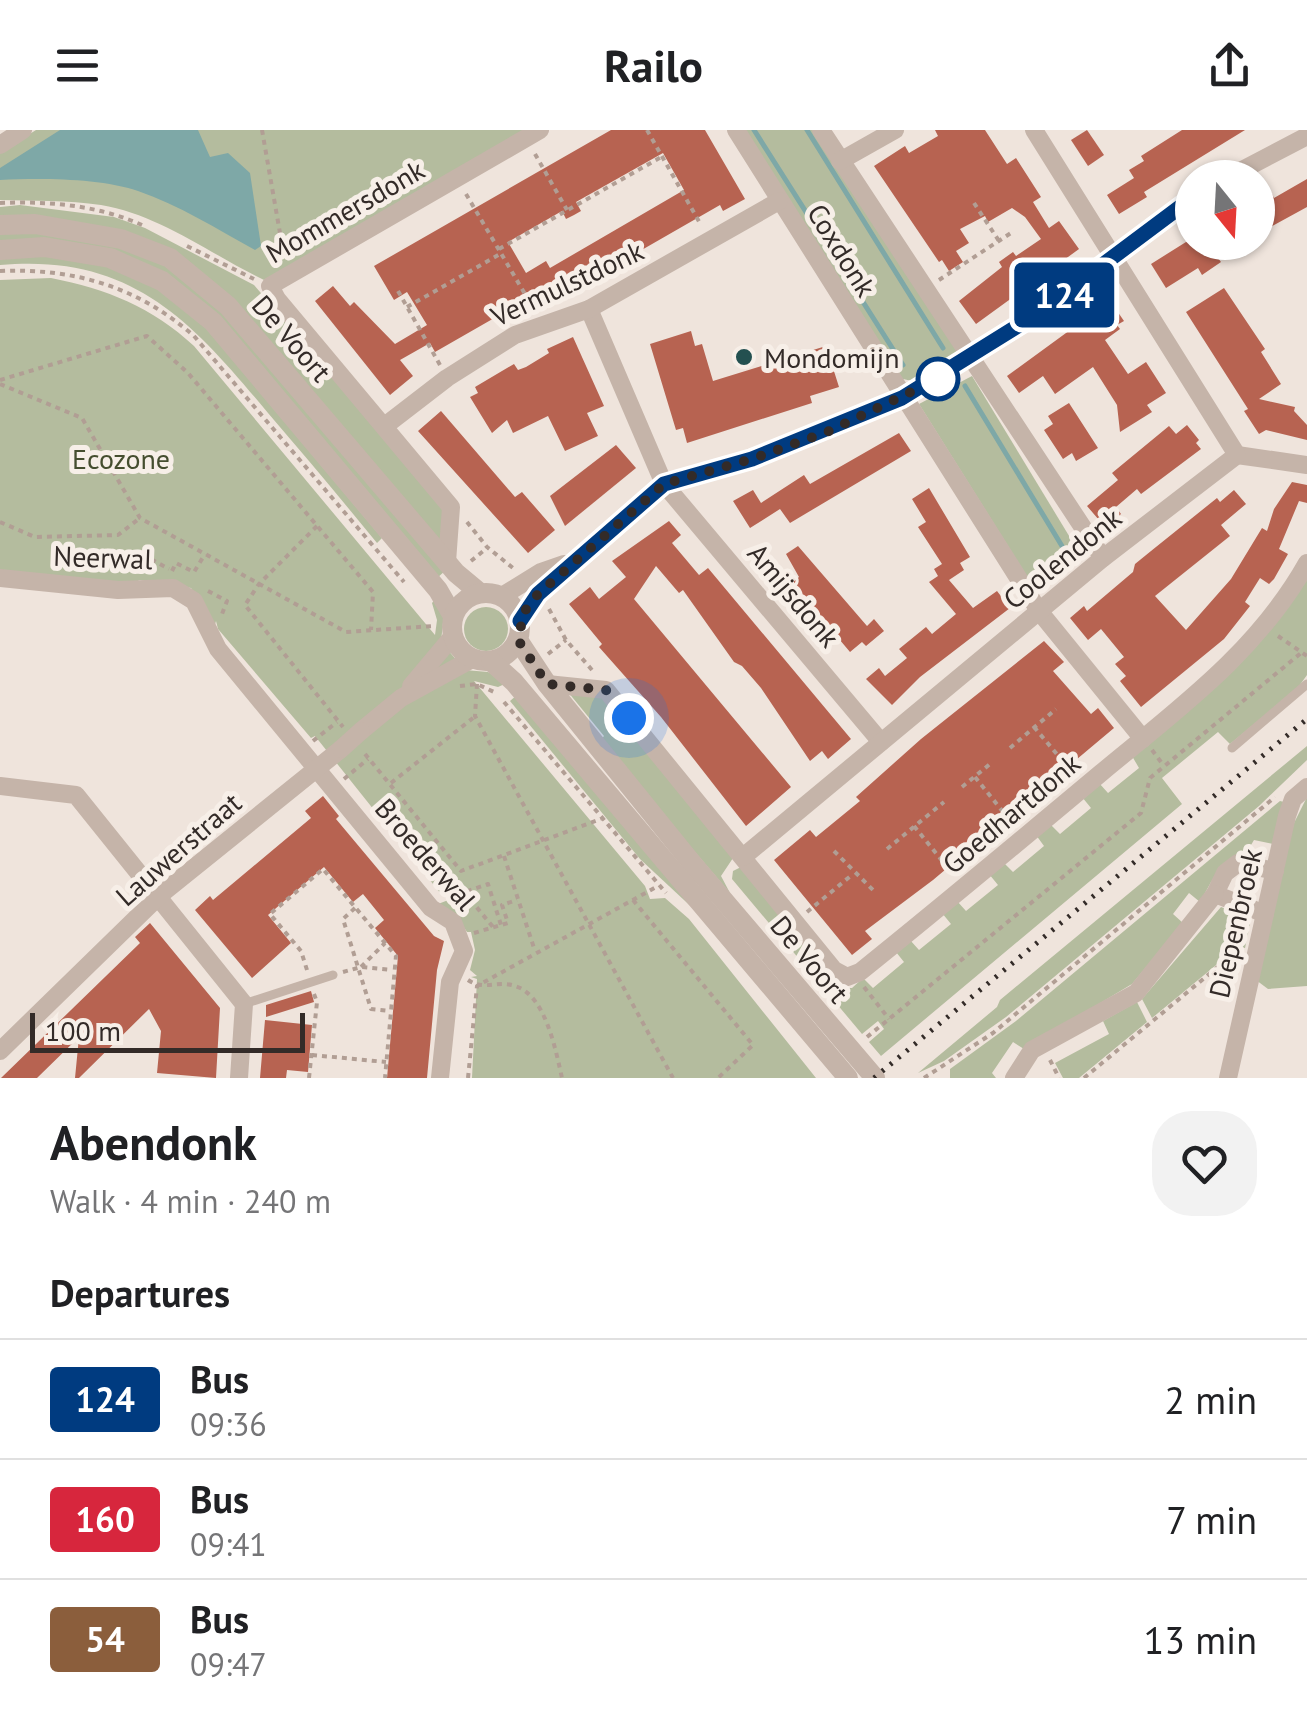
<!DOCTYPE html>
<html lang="en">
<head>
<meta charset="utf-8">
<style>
	:root { --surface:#fff; --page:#f2f2f2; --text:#202124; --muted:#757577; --line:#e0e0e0 }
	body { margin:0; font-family:"PT Sans",sans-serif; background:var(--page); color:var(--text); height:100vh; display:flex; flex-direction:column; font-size:38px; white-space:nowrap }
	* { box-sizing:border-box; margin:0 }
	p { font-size:32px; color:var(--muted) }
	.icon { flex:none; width:55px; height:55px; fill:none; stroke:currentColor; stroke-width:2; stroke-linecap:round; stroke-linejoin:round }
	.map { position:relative; height:948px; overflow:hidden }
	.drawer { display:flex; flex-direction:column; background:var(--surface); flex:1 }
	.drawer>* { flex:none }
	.badge { padding:0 20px; border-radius:8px; font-size:35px; line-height:65px }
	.needle { width:65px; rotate:162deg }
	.buttons { position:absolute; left:1175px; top:30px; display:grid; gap:20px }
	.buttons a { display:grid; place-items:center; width:100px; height:100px; border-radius:50%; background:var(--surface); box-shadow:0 2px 8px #0004; font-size:50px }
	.scale { position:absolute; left:30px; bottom:25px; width:275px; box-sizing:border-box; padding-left:10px; border:5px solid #332b28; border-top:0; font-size:28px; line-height:35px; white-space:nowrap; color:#332b28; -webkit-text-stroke:8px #f7efe8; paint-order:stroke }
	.you { position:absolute; width:50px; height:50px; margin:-25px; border:8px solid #fff; border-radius:50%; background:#1a73e8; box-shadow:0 0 0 15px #1a73e833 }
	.map>.badge { position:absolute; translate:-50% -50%; box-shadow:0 0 0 5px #fff }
	h2 { padding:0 50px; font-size:38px; line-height:90px }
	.round { display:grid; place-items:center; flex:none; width:105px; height:105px; border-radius:40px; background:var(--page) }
	.summary { display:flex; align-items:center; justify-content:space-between; height:170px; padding:0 50px }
	h1 { font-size:48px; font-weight:600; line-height:75px }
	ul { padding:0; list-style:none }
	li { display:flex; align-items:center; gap:30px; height:120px; padding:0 50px; border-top:2px solid var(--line) }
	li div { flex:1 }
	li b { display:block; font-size:38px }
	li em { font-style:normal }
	li .badge { min-width:110px; font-weight:700; text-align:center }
	header { display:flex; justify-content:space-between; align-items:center; height:130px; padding:0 50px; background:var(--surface); font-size:45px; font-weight:600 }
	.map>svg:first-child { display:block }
	.green { fill:#b4bc9e }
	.water { fill:#7ea8a7 }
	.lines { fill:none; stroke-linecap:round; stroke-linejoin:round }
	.stream { stroke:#7ea8a7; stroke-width:5 }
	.building { fill:#b76351; fill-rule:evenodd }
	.path { stroke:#b19e94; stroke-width:4; stroke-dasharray:5 5; stroke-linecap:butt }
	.service { stroke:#c5b4a9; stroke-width:9 }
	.minor { stroke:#c5b4a9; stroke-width:18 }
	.tertiary { stroke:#c5b4a9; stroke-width:20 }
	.rail { stroke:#332b28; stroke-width:5; stroke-dasharray:2.5 8; stroke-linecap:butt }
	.minor-bridge { stroke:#c5b4a9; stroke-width:18 }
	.line-casing { stroke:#fff; stroke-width:22 }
	.line { stroke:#003b80; stroke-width:15 }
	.walk { stroke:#332b28; stroke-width:10; stroke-dasharray:0 18 }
	.poi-dot { fill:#235050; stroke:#f7efe8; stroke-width:4 }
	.stop-dot { fill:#fff; stroke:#003b80; stroke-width:5 }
	.labels { text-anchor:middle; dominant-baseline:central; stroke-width:10; stroke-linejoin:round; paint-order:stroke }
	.street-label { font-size:28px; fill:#332b28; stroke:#f7efe8 }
	.poi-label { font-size:28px; fill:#332b28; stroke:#f7efe8; text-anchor:start }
	.park-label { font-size:28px; fill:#454e2f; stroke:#f7efe8 }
</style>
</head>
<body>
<header><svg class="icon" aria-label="menu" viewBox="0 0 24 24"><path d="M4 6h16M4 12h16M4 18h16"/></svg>Railo<svg class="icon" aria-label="share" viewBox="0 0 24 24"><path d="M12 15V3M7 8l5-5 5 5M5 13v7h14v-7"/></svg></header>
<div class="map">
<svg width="1307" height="948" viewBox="0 0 1307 948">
	<rect width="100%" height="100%" fill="#efe4dc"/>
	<g class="green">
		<path d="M 36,0 L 525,0 L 264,150 C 212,125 158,84 101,75 C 68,70 33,71 0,70 L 0,23 Z"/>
		<path d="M 743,0 L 816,0 L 959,224 C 942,237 918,260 897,246 Z"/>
		<path d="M 20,75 L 114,87 L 145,98 L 254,155 L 444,376 L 440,413 L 235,173 L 154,114 L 0,90 L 0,77 Z"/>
		<path d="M 0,100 L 87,105 L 167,134 L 201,158 L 446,440 L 436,449 L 165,146 L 0,112 Z"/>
		<path d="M 42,121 L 135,143 L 189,177 L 382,408 L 377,413 C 341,369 305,326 268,283 C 192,191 131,123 0,135 L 0,123 Z"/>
		<path d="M 51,148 C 107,159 152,177 194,216 L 435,505 L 437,490 L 432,473 L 437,467 L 444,483 L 441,512 L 465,540 L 488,542 L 507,553 L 498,557 L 474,551 L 645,756 L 650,769 L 665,768 L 689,789 L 816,948 L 472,948 L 477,849 L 471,847 L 477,846 L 470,840 L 475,820 L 471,802 L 467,802 L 455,784 L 438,774 L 451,769 L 446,762 L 441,764 L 315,606 L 311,608 L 218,499 L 216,491 L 214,498 L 191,458 L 140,450 L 133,453 L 0,443 L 0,150 Z"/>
		<path d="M 972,246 L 1077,419 L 1066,435 L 1036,461 L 919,274 Z"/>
		<path d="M 1307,445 L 1307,545 L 1297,559 L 1230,614 L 1218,602 L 1162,648 L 1182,674 L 881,926 L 869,912 L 884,899 L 878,891 L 862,904 L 732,749 L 733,741 L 741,737 L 842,858 L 852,858 L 863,848 L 873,858 L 904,832 L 896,822 L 910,810 L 919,820 L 951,794 L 942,783 L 957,771 L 966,781 L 998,755 L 989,744 L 1003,732 L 1013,742 L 1044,716 L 1036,705 L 1050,694 L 1060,704 L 1091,678 L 1082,667 L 1099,653 L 1108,663 L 1139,638 L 1132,626 C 1202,570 1262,525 1307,445 Z"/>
		<circle cx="486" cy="499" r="22"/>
		<path d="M 568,562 L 602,566 L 733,728 L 721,746 L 730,763 L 600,611 L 604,606 Z"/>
		<path d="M 517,565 L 699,784 L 640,729 L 510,571 Z"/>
		<path d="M 1307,616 L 1307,630 L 1259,676 L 1006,887 L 944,931 L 918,943 L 997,877 L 1000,870 Z"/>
		<path d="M 1307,667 L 1307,856 L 1268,859 L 1256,850 L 1294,693 Z"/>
		<path d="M 1280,671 L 1284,672 L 1273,714 L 1254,710 L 1245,725 C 1220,728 1212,752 1200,772 L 1189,763 L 1173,784 L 1183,793 L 1132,854 L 1024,919 L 1013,912 L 992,943 L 996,948 L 950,948 L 950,939 L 1016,891 Z"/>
		<path d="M 1221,777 L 1251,789 L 1245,818 L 1238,817 L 1152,888 L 1142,869 Z"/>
		<path d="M 1137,872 L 1147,892 L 1079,948 L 1063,948 L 1055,933 L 1109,904 L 1103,891 Z"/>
	</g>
	<path class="water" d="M 60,0 L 198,0 L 210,27 L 228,23 L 250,43 L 261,116 L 255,120 C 217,99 179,75 138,61 C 100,48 40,48 0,50 L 0,38 Z"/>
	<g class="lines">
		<g class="stream">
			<path d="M 754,0 L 903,235"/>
			<path d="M 807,0 L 943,218"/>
			<path d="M 965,256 L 1065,421"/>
		</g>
	</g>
	<g class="building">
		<path d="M 611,0 L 705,0 L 745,69 L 723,81 L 720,75 L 579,156 L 575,149 L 534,173 L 531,167 L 435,222 L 430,213 L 400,230 L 413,246 L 390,265 L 315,171 L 333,156 L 350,176 L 354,172 L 395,214 L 427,195 L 407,162 L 394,170 L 374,136 ZM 663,23 L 684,60 L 550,138 L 546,131 L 526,143 L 508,112 L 562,81 L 566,89 L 574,85 L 581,81 L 576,72 Z"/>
		<path d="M 935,0 L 985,0 L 1007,34 L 1016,28 L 1041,67 L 1033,72 L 1049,98 L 1059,91 L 1079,119 L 976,194 L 959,171 L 1002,137 L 999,132 L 1013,122 L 1016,126 L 1041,109 L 1025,87 L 1012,78 L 988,92 L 985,86 L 960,99 L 969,113 L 956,121 L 963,132 L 949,141 L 942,130 L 939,132 L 874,36 L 905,16 L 909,23 L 938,6 Z"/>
		<path d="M 1087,0 L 1104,25 L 1088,36 L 1071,10 Z"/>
		<path d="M 1182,0 L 1245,0 L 1144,62 L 1147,67 L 1119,84 L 1107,65 L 1134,48 L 1129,40 L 1144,31 L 1141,26 Z"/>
		<path d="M 1307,49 L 1307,77 L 1267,99 L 1263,94 L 1258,97 L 1258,70 L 1271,62 L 1274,68 Z"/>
		<path d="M 1186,112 L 1241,112 L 1218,128 L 1221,132 L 1202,145 L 1198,138 L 1166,158 L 1151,134 Z"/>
		<path d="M 1224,158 L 1265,219 L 1261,222 L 1281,254 L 1259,269 L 1295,277 L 1294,281 L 1307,295 L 1307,310 L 1266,300 L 1259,304 L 1244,281 L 1248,279 L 1186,182 Z"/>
		<path d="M 1113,175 L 1124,191 L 1117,195 L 1120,199 L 1105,210 L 1128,244 L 1146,232 L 1166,263 L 1147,275 L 1152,282 L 1120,302 L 1117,275 L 1093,237 L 1055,264 L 1043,246 L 1019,263 L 1007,246 L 1103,176 L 1106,180 Z"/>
		<path d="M 691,201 L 695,216 L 702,214 L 713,251 L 826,216 L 839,257 L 810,266 L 812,273 L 687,313 L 683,298 L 676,300 L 650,214 Z"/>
		<path d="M 573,207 L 604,276 L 587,283 L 598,306 L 565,321 L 548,286 L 513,303 L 507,290 L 492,303 L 470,267 L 478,263 L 475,257 L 514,234 L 518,240 L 526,237 L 549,223 L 547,219 Z"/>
		<path d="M 1069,273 L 1098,318 L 1076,331 L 1072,323 L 1063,329 L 1044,300 L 1053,294 L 1048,286 Z"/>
		<path d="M 441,281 L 515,367 L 522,362 L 555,400 L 528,423 L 418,301 Z"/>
		<path d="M 1187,295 L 1199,310 L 1196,313 L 1201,319 L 1141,364 L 1137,359 L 1116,377 L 1121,384 L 1105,397 L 1087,376 L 1118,350 L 1112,343 L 1169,296 L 1176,304 Z"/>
		<path d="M 899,303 L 911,321 L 790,393 L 780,379 L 750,398 L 733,371 L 753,360 L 761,373 L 804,345 L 810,354 Z"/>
		<path d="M 616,315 L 636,338 L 565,396 L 550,366 Z"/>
		<path d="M 1292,352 L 1307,355 L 1307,373 L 1299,371 L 1279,419 L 1288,424 L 1274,449 L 1269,454 L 1260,448 L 1245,472 L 1250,476 L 1224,509 L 1141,577 L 1120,551 L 1126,546 L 1115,534 L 1124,527 L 1101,499 L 1088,510 L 1070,488 L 1084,476 L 1087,481 L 1133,442 L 1135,434 L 1151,421 L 1217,368 L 1220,372 L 1234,360 L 1246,374 L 1221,395 L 1230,406 L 1155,466 L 1186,500 L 1231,449 L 1262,398 L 1267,401 L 1274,379 Z"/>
		<path d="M 929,358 L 970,427 L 960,433 L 964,440 L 949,450 L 973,478 L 997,461 L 1010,478 L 920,547 L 892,575 L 866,549 L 879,538 L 885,546 L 907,528 L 899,519 L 926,497 L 932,504 L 956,484 L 929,452 L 938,446 L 934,439 L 942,434 L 918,397 L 926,392 L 912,369 Z"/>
		<path d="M 669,391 L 681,405 L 672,413 L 699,445 L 708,438 L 851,609 L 828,629 L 822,621 L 810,631 L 761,558 L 742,536 L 734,532 L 683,460 L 679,463 L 656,436 L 634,469 L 791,657 L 746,696 L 661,587 L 599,517 L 602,514 L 569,474 L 590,457 L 599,469 L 626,447 L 612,431 Z"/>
		<path d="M 798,416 L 867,496 L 874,489 L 884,501 L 866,516 L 862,512 L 850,522 L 792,453 L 799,447 L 786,424 Z"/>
		<path d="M 1044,511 L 1064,532 L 1053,541 L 1091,584 L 1098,578 L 1114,598 L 933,750 L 865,801 L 872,809 L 852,825 L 774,730 L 810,700 L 816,707 L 860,671 L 856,667 L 921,609 Z"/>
		<path d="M 323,666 L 339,686 L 336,689 L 434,806 L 444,811 L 437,840 L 427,948 L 387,948 L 398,826 L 375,798 L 384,790 L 363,764 L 353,772 L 324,737 L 268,785 L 291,813 L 252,848 L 195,780 L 210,766 L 213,770 L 311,688 L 305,681 Z"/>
		<path d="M 150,793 L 220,878 L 216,948 L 157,943 L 161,901 L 149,879 L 79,948 L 75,948 L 79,907 L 37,948 L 1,948 L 140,813 L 135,807 Z"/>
		<path d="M 311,861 L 314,872 L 266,887 L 266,875 Z"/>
		<path d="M 265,890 L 312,895 L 308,942 L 287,940 L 286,948 L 260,948 Z"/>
	</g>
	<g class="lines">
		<g class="path">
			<path d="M 262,0 L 284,126"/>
			<path d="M 647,0 L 701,95"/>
			<path d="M 535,24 L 567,80"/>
			<path d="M 466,64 L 535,181"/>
			<path d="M 0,73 C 49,71 97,75 142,95"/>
			<path d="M 974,73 L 999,111"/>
			<path d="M 187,116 L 254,149"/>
			<path d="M 499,119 L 663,26"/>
			<path d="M 0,141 C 75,138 138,157 194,206 L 404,452"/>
			<path d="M 939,150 L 1014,101"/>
			<path d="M 398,161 L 440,235"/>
			<path d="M 407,177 L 502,123"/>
			<path d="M 0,250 L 147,206 L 188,243 L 373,462 L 371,500"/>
			<path d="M 0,254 L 82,288 L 140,388 L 346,502 L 433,496"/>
			<path d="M 0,392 L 35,407 L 118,405 L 140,388"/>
			<path d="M 467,392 L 487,417 L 513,438"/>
			<path d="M 317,396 L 259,454 L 245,475 L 343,597"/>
			<path d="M 471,431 L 487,418"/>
			<path d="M 141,441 L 147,427 L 169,439"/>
			<path d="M 172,441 L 176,433 L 194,442 L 205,424"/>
			<path d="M 208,461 L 227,471 L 222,484"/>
			<path d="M 549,479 L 566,510 L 592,540"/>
			<path d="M 1278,506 L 1307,526"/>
			<path d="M 548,524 L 566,510"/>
			<path d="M 477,554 L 475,586 L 673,948"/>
			<path d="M 460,556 L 477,554 L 494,562"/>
			<path d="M 504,572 L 666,763"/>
			<path d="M 1034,597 L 1072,642"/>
			<path d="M 313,611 L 337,592"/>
			<path d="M 1010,618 L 1056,579"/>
			<path d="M 1152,620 L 1164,636"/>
			<path d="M 365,624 L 461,741 L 601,689"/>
			<path d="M 975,647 L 1012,693"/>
			<path d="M 344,649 L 368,629"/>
			<path d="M 391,653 L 473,588"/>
			<path d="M 962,657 L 990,634"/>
			<path d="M 914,696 L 952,743"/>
			<path d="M 887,719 L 944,672"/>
			<path d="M 834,721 L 875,762"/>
			<path d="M 504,726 L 535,821"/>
			<path d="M 464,762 L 493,797"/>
			<path d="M 448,768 L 488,754 L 501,795"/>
			<path d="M 633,770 L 753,915 L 718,948"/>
			<path d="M 355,778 L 343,789 L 371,879 L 390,881"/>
			<path d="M 807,782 L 853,744"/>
			<path d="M 474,803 L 508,793 L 502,775 L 517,770"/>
			<path d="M 361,837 L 385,813"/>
			<path d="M 307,840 L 301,821 L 270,784 L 323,739 L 396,826 L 385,948"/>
			<path d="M 343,842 L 361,837 L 392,840"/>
			<path d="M 468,850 C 484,861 498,850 515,856 C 546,865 556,922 562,948"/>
			<path d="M 864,857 L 889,889"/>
			<path d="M 867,907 L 1141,683 L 1150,648 L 1301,523"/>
			<path d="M 312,925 L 386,932"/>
			<path d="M 1050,930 L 1059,948"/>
			<path d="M 309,948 L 317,872 L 314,864"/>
			<path d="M 468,948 L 477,856 L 658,756"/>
			<path d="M 924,948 L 993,903 L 1275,667"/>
			<path d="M 1084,948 L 1237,821"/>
		</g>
		<g class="service">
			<path d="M 1232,618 L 1307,554"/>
			<path d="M 244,874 L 333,845"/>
		</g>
		<g class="minor">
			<path d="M 736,0 L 1039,481 L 1143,609"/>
			<path d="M 821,0 L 1103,428"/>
			<path d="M 0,15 L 23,0"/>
			<path d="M 840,31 L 895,0"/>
			<path d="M 1227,48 L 1307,6"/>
			<path d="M 589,179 L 664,354 L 881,612"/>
			<path d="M 386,295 L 447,248 L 515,205 L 589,179 L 779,71"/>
			<path d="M 1237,325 L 1307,335"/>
			<path d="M 447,432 L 451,377 L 277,169 L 270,156 L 540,0"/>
			<path d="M 0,448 L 118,460 L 173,458 L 194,471 L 218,519 L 431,778 L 453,792 L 464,821 L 450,852 L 440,948"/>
			<path d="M 502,466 L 541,442 L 564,434"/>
			<path d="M 520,491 L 538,464 L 664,354 L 752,329 L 903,269 L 1037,184 L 1192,68"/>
			<path d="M 547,554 L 606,560 L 834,840 L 847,847 L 860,842 C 941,777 1021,710 1101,643 C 1178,579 1257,522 1307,433"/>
			<path d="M 411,556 L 453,506"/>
			<path d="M 361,601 L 401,568 L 472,529"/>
			<path d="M 0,656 L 76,665 L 244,874 L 239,948"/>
			<path d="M 743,727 L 1103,428 L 1237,325 L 1034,0"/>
			<path d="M 1265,784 L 1215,764 L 1225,743 L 1238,733 L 1275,741"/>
			<path d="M 0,921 L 160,765 L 341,619"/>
			<path d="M 1014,948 L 1032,920 L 1136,863 L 1215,764"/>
			<path d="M 1228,948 L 1287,686 L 1293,669 L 1307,657"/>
		</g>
		<g class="tertiary">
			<path d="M 0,95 L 35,94 L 121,109 L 170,128 L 228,176 L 456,443 L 480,463"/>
			<path d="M 0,120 L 44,117 L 110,128 L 162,151 L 213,192 L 438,460 L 453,486"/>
			<circle cx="486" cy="497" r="34"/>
			<path d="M 518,510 L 547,554 L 691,732 L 875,948"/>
			<path d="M 491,531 L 514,552 L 848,948"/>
		</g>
		<path class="rail" d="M 874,948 L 1307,589"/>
		<path class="minor-bridge" d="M 341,619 L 361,601"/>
	</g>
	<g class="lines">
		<g class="line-casing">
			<path id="line" d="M 520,491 L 538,464 L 664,354 L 752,329 L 902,268 L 1037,184 L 1192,68"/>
		</g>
		<use href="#line" class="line"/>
		<path class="walk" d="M 629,588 L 606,560 L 547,554 L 518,510 L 524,482 L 538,464 L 664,354 L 752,329 L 827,302 L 938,249"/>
	</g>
	<circle class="poi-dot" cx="744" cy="227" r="10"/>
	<circle class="stop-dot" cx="938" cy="249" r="20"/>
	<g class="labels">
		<g class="street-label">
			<text transform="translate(345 81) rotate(-30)">Mommersdonk</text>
			<text transform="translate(842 120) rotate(58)">Coxdonk</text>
			<text transform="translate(567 153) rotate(-25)">Vermulstdonk</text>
			<text transform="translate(292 208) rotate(49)">De Voort</text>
			<text transform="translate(103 427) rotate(2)">Neerwal</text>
			<text transform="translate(1062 428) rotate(-39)">Coolendonk</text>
			<text transform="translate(794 465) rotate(50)">Amijsdonk</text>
			<text transform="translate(1011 683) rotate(-40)">Goedhartdonk</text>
			<text transform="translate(178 719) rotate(-41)">Lauwerstraat</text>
			<text transform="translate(426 724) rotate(49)">Broederwal</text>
			<text transform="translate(1235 793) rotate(-77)">Diepenbroek</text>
			<text transform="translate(810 829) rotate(50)">De Voort</text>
		</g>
		<g class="poi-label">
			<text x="764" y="227">Mondomijn</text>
		</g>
		<g class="park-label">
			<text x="121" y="328">Ecozone</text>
		</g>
	</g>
</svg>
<div class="buttons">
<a><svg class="needle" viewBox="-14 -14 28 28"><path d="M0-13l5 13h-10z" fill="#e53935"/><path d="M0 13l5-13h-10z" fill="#757577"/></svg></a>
</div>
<div class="scale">100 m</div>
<div class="you" style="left:629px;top:588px"></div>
<b class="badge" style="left:1064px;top:165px;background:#003b80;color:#fff">124</b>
</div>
<section class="drawer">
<div class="summary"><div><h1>Abendonk</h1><p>Walk · 4 min · 240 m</p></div><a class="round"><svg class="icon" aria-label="heart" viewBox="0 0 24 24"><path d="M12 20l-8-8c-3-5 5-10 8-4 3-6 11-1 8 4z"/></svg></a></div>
<h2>Departures</h2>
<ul>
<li><span class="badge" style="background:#003b80;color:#fff">124</span><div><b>Bus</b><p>09:36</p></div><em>2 min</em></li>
<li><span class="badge" style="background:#d7263d;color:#fff">160</span><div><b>Bus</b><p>09:41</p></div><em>7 min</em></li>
<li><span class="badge" style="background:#8b5e3c;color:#fff">54</span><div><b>Bus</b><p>09:47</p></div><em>13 min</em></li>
</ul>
</section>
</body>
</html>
